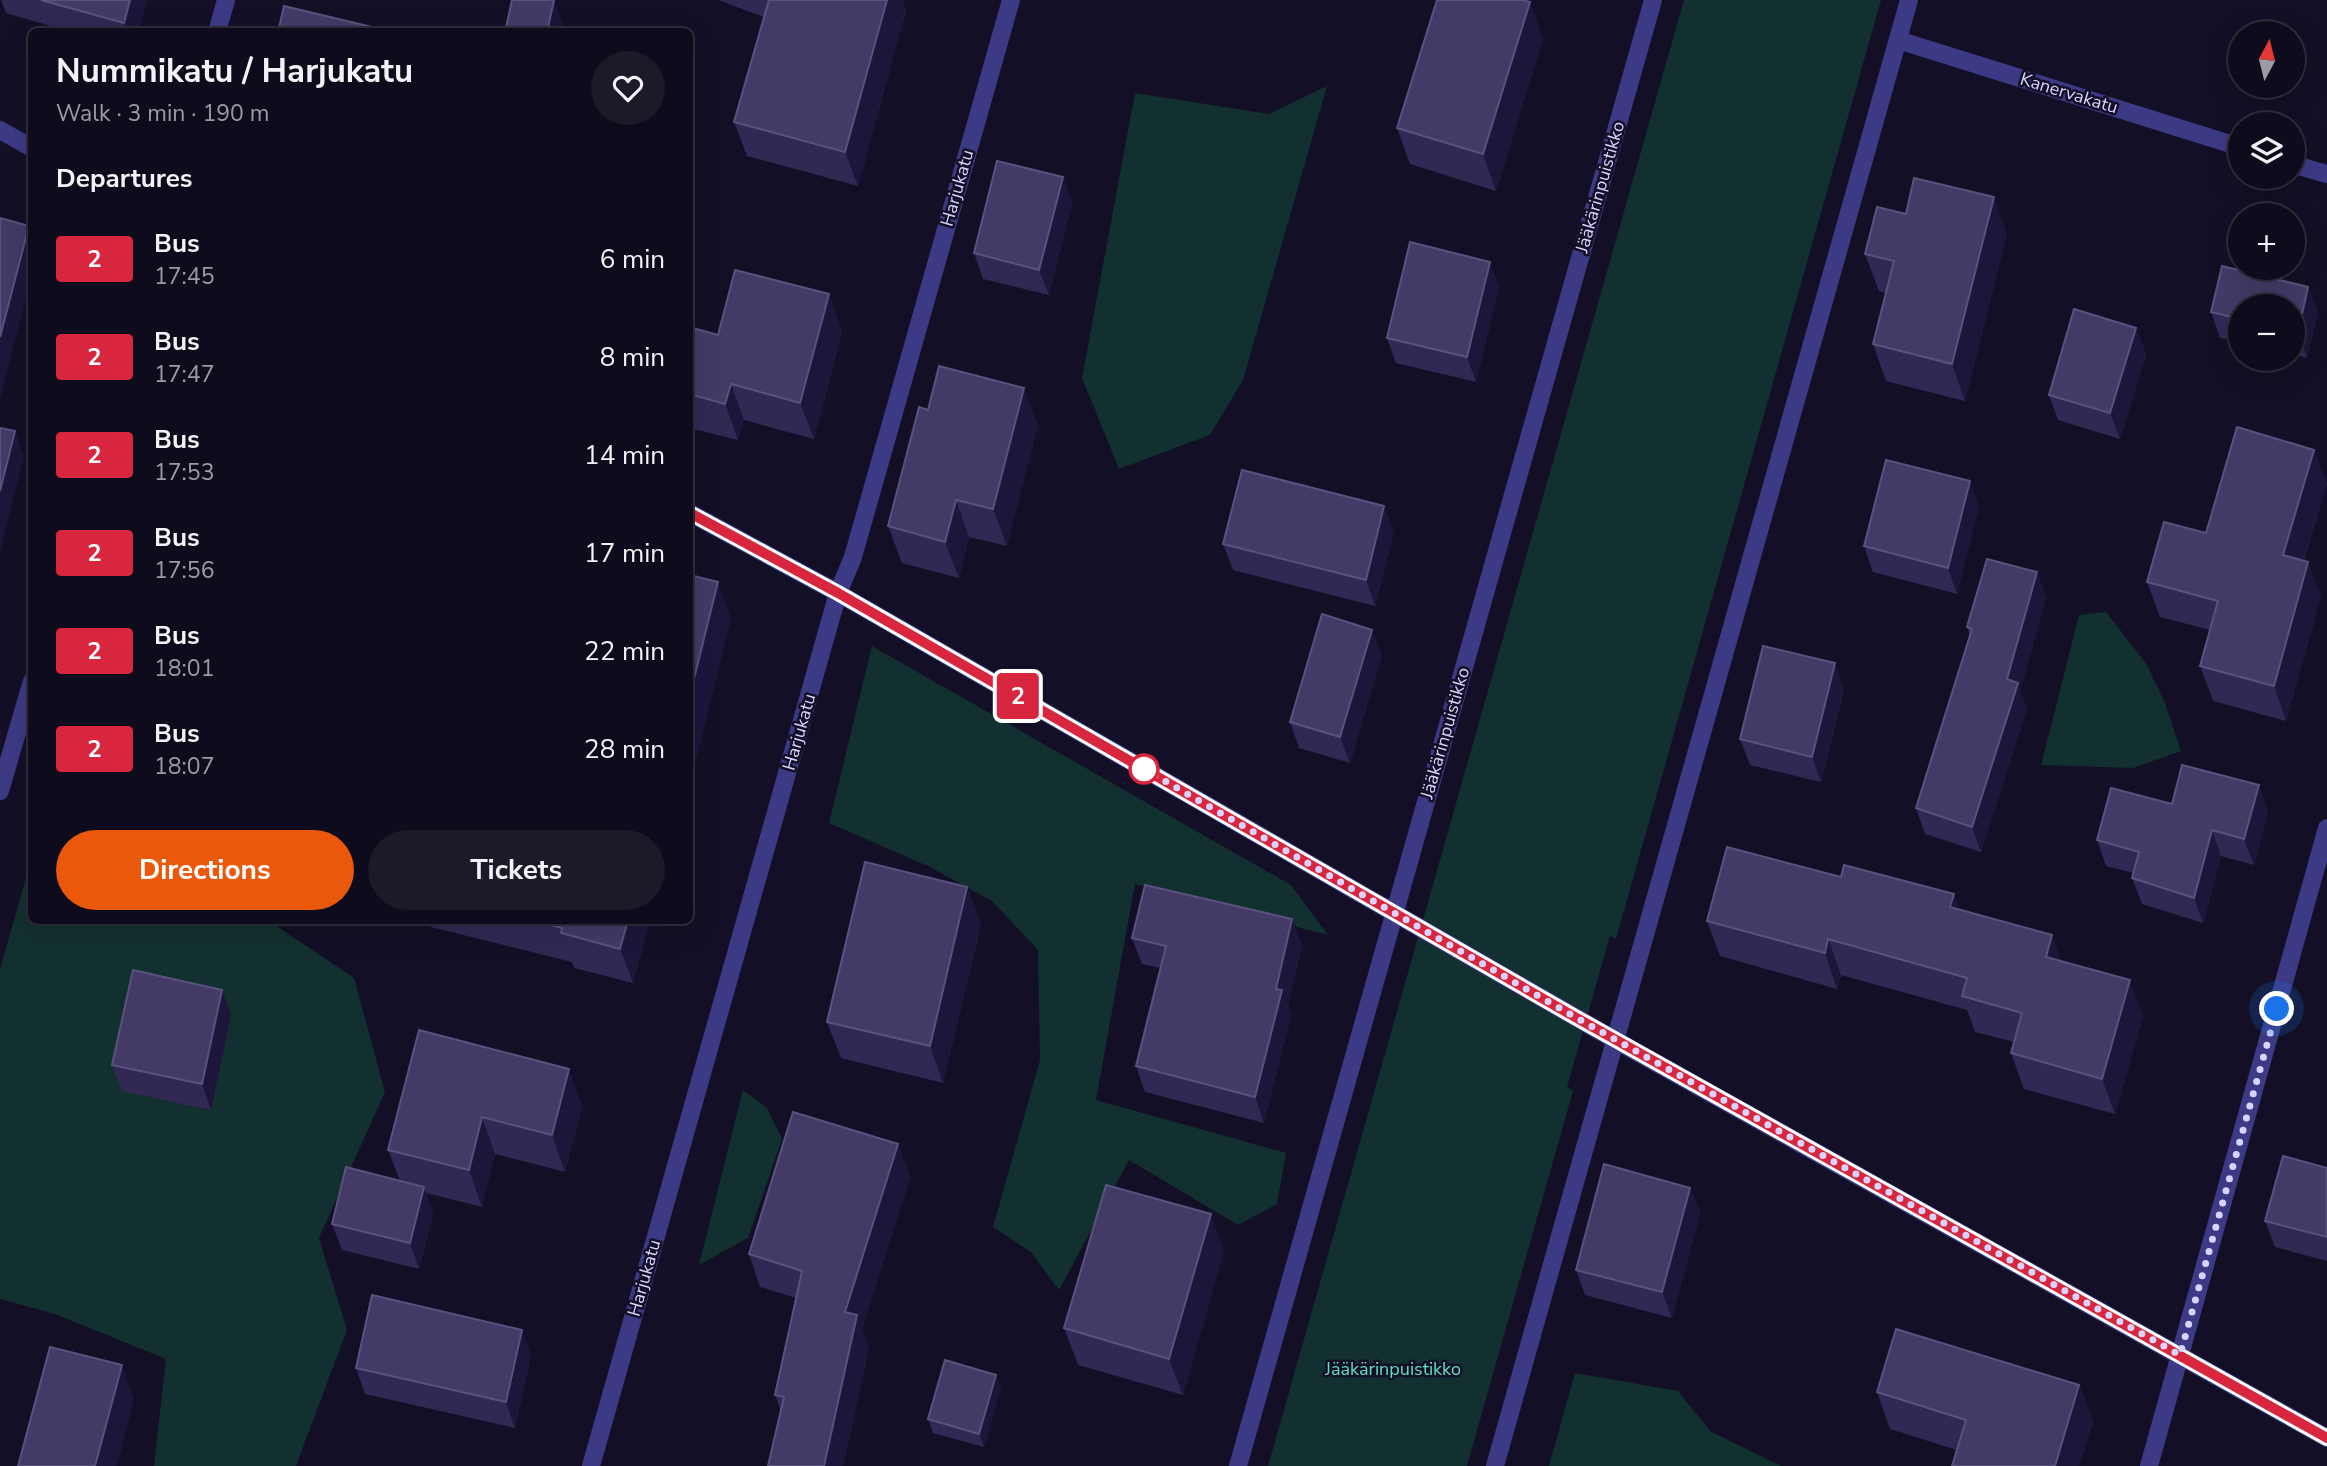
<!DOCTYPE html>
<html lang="en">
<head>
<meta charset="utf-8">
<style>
	:root { --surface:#0e0b1c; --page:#1c1929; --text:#f1f3f6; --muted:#9b9ba3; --line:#2e2b3b; --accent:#ea580c }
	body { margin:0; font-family:"Nunito Sans",sans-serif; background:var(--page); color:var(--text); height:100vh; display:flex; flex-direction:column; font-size:26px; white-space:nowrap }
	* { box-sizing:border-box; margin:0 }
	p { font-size:23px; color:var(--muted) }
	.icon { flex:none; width:38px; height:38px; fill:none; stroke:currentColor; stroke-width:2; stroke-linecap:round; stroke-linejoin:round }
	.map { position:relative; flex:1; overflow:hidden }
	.details { position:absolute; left:28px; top:28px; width:665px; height:896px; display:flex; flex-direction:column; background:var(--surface); border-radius:10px; box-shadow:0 7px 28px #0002,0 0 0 2px var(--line) }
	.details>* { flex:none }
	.badge { padding:0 14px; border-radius:5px; font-size:24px; line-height:46px }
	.needle { width:46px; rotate:7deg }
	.controls { position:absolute; left:2228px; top:21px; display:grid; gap:14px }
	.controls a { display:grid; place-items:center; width:77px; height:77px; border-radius:50%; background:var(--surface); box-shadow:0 7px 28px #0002,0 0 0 2px var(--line); font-size:35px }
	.you { position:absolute; width:35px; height:35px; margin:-18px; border:5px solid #fff; border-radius:50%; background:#1a73e8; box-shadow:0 0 0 10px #1a73e833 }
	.map>.badge { position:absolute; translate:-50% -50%; box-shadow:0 0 0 4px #fff }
	h2 { padding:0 28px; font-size:26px; line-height:63px }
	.round { display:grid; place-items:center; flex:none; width:74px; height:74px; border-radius:37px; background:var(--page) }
	.headline { display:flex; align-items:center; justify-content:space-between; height:119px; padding:0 28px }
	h1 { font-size:33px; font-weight:700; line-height:52px }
	.action { display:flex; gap:14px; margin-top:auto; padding:14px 28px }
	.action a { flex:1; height:80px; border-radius:42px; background:var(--accent); color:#fff; font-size:28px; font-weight:700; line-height:80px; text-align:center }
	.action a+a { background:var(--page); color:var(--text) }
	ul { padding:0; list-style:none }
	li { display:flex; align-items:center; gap:21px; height:98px; padding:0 28px }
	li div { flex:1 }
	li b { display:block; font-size:26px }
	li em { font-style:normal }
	li .badge { min-width:77px; font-weight:700; text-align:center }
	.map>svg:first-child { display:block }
	.green { fill:#12302f }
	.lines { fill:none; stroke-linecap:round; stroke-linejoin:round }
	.minor { stroke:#3d3a85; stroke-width:18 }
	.wall { fill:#312854 }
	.shaded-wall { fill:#1d163a }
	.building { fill:#433a66; stroke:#5a527e; stroke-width:2 }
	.line-casing { stroke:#fff; stroke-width:16 }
	.line { stroke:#d7263d; stroke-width:10 }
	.walk { stroke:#d9d4ff; stroke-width:7; stroke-dasharray:0 12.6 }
	.stop-dot { fill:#fff; stroke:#d7263d; stroke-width:3.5 }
	.labels { text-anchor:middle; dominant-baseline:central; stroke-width:5; stroke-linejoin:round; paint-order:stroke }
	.street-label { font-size:18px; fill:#d9d4ff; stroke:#130f26 }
	.park-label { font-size:18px; fill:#5fe0c0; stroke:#130f26 }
</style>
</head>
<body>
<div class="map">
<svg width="2327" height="1466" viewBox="0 0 2327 1466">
	<rect width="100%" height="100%" fill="#130f26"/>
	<g class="green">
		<path d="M 1684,0 L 1881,0 L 1616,939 L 1610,936 L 1567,1087 L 1573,1091 L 1467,1466 L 1268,1466 Z"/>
		<path d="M 1327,86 L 1243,380 L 1210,435 L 1119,469 L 1082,378 L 1135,93 L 1269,114 Z"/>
		<path d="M 2106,612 L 2147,665 L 2165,703 L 2181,751 L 2133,768 L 2041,765 L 2079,615 Z"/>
		<path d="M 872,646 L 1291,885 L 1328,935 L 1135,884 L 1096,1100 L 1286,1153 L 1277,1204 L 1238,1225 L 1129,1160 L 1059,1290 L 1031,1252 L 993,1227 L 1040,1060 L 1038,950 L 992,901 L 930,867 L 829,823 Z"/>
		<path d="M 31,860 L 32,920 L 269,921 L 354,978 L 385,1092 L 319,1238 L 347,1330 L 296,1466 L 154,1466 L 166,1359 L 55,1314 L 0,1299 L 0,969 Z"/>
		<path d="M 743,1090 L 767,1108 L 782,1139 L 748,1238 L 699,1265 Z"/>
		<path d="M 1575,1373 L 1678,1391 L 1710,1431 L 1781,1466 L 1549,1466 Z"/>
	</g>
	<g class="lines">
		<g class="minor">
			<path d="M 217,32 L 226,0"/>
			<path d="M 1898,40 L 2240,147"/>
			<path d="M 0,130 L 32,148"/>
			<path d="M 2292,164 L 2327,174"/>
			<path d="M 690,513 L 838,593 L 1615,1040 L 2327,1438"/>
			<path d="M 0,791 L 32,681"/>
			<path d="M 591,1466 L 838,593 L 853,557 L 1011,0"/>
			<path d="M 1238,1466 L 1653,0"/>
			<path d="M 1495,1466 L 1909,0"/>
			<path d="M 2149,1466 L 2327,828"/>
		</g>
	</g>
	<g class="wall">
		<path d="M 1,0 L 147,0 L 138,32 L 71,32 L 6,13 Z"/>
		<path d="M 718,0 L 902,0 L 906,10 L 858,186 L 747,156 L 734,122 L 764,17 Z"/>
		<path d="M 1543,39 L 1496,191 L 1410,164 L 1397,128 Z"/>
		<path d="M 1063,177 L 1072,203 L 1049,295 L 983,279 L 974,253 Z"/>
		<path d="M 2007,234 L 1965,401 L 1886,381 L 1873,344 L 1886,293 L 1879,291 L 1865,254 Z"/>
		<path d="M 1499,287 L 1476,382 L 1396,363 L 1387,338 Z"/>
		<path d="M 2308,287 L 2318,312 L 2307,358 L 2292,354 L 2292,306 L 2240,306 L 2240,342 L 2220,338 L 2211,312 Z"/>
		<path d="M 690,327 L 718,335 L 842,331 L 814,439 L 744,420 L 738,440 L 690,428 Z"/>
		<path d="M 2136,328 L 2146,354 L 2120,439 L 2058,420 L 2049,395 Z"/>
		<path d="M 928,410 L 1038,425 L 1007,546 L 969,537 L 959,578 L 902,563 L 888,526 Z"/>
		<path d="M 2314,450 L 2327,484 L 2304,561 L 2321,596 L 2286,721 L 2213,701 L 2200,666 L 2210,630 L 2160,617 L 2147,582 L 2206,533 Z"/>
		<path d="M 1979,507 L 1957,594 L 1873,572 L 1864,546 Z"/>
		<path d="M 1394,532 L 1375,606 L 1233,570 L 1223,544 Z"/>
		<path d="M 2037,572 L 2046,598 L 2020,691 L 2027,709 L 1981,852 L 1925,834 L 1916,808 L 1970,636 L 1967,627 Z"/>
		<path d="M 1382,655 L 1350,763 L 1299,748 L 1290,722 Z"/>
		<path d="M 1844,689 L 1821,782 L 1750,765 L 1740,739 Z"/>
		<path d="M 2172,804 L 2268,811 L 2254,865 L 2221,856 L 2203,923 L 2142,904 L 2132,878 L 2134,873 L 2106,866 L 2097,840 Z"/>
		<path d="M 1841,877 L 1954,894 L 1960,910 L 2061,961 L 2143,1016 L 2115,1114 L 2024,1089 L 2011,1053 L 2014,1042 L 1975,1032 L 1967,1010 L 1841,975 L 1837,989 L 1720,956 L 1707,921 Z"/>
		<path d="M 967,887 L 981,924 L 943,1083 L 841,1058 L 827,1022 Z"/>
		<path d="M 429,920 L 648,920 L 649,924 L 633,983 L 574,968 L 572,962 L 431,927 Z"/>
		<path d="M 1132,938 L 1302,944 L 1288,1005 L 1291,1016 L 1264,1123 L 1145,1092 L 1136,1066 L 1161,968 L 1142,964 Z"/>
		<path d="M 231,1015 L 211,1110 L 122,1091 L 112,1065 Z"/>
		<path d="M 419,1030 L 582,1106 L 565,1172 L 495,1154 L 482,1207 L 426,1193 L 433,1213 L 419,1269 L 342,1250 L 332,1224 L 400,1181 L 388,1150 Z"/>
		<path d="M 898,1144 L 910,1177 L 862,1329 L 869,1347 L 843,1466 L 768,1466 L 781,1411 L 775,1395 L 796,1298 L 760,1287 L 749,1254 Z"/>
		<path d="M 2327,1168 L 2327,1261 L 2275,1247 L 2265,1221 Z"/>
		<path d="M 1690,1188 L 1700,1213 L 1672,1318 L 1585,1295 L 1576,1270 Z"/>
		<path d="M 1224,1251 L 1183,1395 L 1078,1365 L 1064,1328 Z"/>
		<path d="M 531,1355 L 515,1428 L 365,1394 L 356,1368 Z"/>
		<path d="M 2079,1385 L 2093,1422 L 2079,1466 L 1952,1466 L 1957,1450 L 1890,1429 L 1877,1392 Z"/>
		<path d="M 1001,1388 L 984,1447 L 933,1433 L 928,1419 Z"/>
	</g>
	<g class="shaded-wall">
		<path d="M 130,0 L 147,0 L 138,32 L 127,32 L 124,23 Z"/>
		<path d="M 554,0 L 563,24 L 562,32 L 547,32 Z"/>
		<path d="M 887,0 L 902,0 L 906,10 L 858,186 L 845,152 Z"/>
		<path d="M 1530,2 L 1543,39 L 1496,191 L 1483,154 Z"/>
		<path d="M 1063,177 L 1072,203 L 1049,295 L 1039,270 Z"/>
		<path d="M 1994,197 L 2007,234 L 1965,401 L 1952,364 Z"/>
		<path d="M 29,226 L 32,234 L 32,277 L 0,399 L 0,337 Z"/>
		<path d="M 1490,262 L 1499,287 L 1476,382 L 1467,357 Z"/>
		<path d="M 2308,287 L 2318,312 L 2307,358 L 2298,332 Z"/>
		<path d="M 829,294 L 842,331 L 814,439 L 800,403 Z"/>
		<path d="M 2136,328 L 2146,354 L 2120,439 L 2110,413 Z"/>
		<path d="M 731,384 L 744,420 L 738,440 L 725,404 Z"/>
		<path d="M 1024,388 L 1038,425 L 1007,546 L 993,509 Z"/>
		<path d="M 15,431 L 24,457 L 0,554 L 0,491 Z"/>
		<path d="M 2314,450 L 2327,484 L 2295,589 L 2283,555 Z"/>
		<path d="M 1970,481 L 1979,507 L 1957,594 L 1948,568 Z"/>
		<path d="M 956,500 L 969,537 L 959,578 L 945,542 Z"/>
		<path d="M 1384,506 L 1394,532 L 1375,606 L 1366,580 Z"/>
		<path d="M 2308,562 L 2321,596 L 2286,721 L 2274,686 Z"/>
		<path d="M 2037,572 L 2046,598 L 2020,691 L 2027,709 L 1981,852 L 1972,827 L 2007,679 Z"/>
		<path d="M 718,582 L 731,619 L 693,773 L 690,765 L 690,695 Z"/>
		<path d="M 1372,630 L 1382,655 L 1350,763 L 1340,737 Z"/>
		<path d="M 1835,663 L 1844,689 L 1821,782 L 1812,757 Z"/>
		<path d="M 2259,785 L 2268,811 L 2254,865 L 2244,839 Z"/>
		<path d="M 2212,830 L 2221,856 L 2203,923 L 2194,898 Z"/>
		<path d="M 967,887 L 981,924 L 943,1083 L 930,1046 Z"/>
		<path d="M 1954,894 L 1967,930 L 1950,907 Z"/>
		<path d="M 1292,919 L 1302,944 L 1288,1005 L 1291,1016 L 1264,1123 L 1255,1097 L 1276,989 Z"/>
		<path d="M 628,920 L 648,920 L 649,924 L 633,983 L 620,949 Z"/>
		<path d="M 2052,935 L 2065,971 L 2046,957 Z"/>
		<path d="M 1828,939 L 1841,975 L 1837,989 L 1825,953 Z"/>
		<path d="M 2130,980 L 2143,1016 L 2115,1114 L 2102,1079 Z"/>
		<path d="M 222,990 L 231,1015 L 211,1110 L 202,1084 Z"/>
		<path d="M 569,1069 L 582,1106 L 565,1172 L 552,1135 Z"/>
		<path d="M 482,1117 L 495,1154 L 482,1207 L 469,1170 Z"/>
		<path d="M 898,1144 L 910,1177 L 862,1329 L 869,1347 L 843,1466 L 824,1466 L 845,1312 Z"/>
		<path d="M 424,1187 L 433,1213 L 419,1269 L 410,1243 Z"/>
		<path d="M 1690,1188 L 1700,1213 L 1672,1318 L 1662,1292 Z"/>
		<path d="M 1211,1214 L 1224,1251 L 1183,1395 L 1169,1359 Z"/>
		<path d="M 522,1330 L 531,1355 L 515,1428 L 506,1402 Z"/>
		<path d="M 122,1365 L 134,1400 L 117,1466 L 95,1466 Z"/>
		<path d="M 996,1375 L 1001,1388 L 984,1447 L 979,1434 Z"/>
		<path d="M 2079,1385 L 2093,1422 L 2079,1466 L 2055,1466 Z"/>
	</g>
	<g class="building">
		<path d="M 41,0 L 130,0 L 124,23 Z"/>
		<path d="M 512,0 L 554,0 L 547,32 L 505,32 Z"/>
		<path d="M 769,0 L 887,0 L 845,152 L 734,122 Z"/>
		<path d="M 1437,0 L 1523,0 L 1530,2 L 1483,154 L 1397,128 Z"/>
		<path d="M 284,6 L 393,32 L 278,32 Z"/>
		<path d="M 997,161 L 1063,177 L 1039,270 L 974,253 Z"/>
		<path d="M 1914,178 L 1994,197 L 1952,364 L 1873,344 L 1894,261 L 1865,254 L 1877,207 L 1906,214 Z"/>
		<path d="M 0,218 L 29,226 L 0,337 Z"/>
		<path d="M 1410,242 L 1490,262 L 1467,357 L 1387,338 Z"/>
		<path d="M 2222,266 L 2308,287 L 2298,332 L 2292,331 L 2292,306 L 2240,306 L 2240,319 L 2211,312 Z"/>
		<path d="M 735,270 L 829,294 L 800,403 L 731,384 L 725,404 L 690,394 L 690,327 L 718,335 Z"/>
		<path d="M 2074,309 L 2136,328 L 2110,413 L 2049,395 Z"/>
		<path d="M 939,366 L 1024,388 L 993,509 L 956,500 L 945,542 L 888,526 L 919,407 L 928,410 Z"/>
		<path d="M 2237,427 L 2314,450 L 2283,555 L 2308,562 L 2274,686 L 2200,666 L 2218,601 L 2147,582 L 2164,522 L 2206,533 Z"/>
		<path d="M 0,428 L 15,431 L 0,491 Z"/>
		<path d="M 1886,460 L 1970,481 L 1948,568 L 1864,546 Z"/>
		<path d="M 1242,470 L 1384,506 L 1366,580 L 1223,544 Z"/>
		<path d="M 1987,559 L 2037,572 L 2007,679 L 2018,683 L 1972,827 L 1916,808 L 1972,629 L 1967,627 Z"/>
		<path d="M 690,575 L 718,582 L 690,695 Z"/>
		<path d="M 1322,614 L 1372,630 L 1340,737 L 1290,722 Z"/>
		<path d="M 1763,646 L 1835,663 L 1812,757 L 1740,739 Z"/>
		<path d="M 2182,765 L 2259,785 L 2244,839 L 2212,830 L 2194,898 L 2132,878 L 2139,852 L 2097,840 L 2111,788 L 2172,804 Z"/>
		<path d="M 1727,847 L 1841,877 L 1844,865 L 1954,894 L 1950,907 L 2052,935 L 2046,957 L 2130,980 L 2102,1079 L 2011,1053 L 2022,1013 L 1962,996 L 1967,978 L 1828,939 L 1825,953 L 1707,921 Z"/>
		<path d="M 865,862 L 967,887 L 930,1046 L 827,1022 Z"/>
		<path d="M 1145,885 L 1292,919 L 1276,989 L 1282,990 L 1255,1097 L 1136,1066 L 1166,946 L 1132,938 Z"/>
		<path d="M 531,920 L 628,920 L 620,949 L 561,933 L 562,928 Z"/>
		<path d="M 133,970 L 222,990 L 202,1084 L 112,1065 Z"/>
		<path d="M 419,1030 L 569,1069 L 552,1135 L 482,1117 L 469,1170 L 388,1150 Z"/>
		<path d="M 793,1112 L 898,1144 L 845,1312 L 857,1315 L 824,1466 L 768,1466 L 784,1397 L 775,1395 L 802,1271 L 749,1254 Z"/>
		<path d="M 2283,1156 L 2327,1168 L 2327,1237 L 2265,1221 Z"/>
		<path d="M 1604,1164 L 1690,1188 L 1662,1292 L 1576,1270 Z"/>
		<path d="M 346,1167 L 424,1187 L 410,1243 L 332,1224 Z"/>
		<path d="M 1106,1185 L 1211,1214 L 1169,1359 L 1064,1328 Z"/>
		<path d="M 372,1295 L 522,1330 L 506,1402 L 356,1368 Z"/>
		<path d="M 1896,1329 L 2079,1385 L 2055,1466 L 1952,1466 L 1966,1420 L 1877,1392 Z"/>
		<path d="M 50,1347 L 122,1365 L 95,1466 L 18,1466 Z"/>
		<path d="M 945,1360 L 996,1375 L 979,1434 L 928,1419 Z"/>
	</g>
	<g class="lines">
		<g class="line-casing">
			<path id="line" d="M 690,513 L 838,593 L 1575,1017 L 2327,1438"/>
		</g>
		<use href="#line" class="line"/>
		<path class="walk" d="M 1144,769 L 1575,1017 L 2180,1355 L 2277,1009"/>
	</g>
	<circle class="stop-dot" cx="1144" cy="769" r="14"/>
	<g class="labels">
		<g class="street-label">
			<text transform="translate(2069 93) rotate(17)">Kanervakatu</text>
			<text transform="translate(1600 187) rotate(-74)">Jääkärinpuistikko</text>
			<text transform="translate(957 188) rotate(-74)">Harjukatu</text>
			<text transform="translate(799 732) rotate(-74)">Harjukatu</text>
			<text transform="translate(1445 733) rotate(-74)">Jääkärinpuistikko</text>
			<text transform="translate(644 1278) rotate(-74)">Harjukatu</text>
		</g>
		<g class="park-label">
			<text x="1393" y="1369">Jääkärinpuistikko</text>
		</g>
	</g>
</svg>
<div class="controls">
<a><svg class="needle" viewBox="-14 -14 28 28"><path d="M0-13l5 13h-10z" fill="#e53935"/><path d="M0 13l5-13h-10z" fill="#9b9ba3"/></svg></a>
<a><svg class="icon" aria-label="layers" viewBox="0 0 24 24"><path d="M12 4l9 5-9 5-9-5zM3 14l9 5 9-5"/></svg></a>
<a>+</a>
<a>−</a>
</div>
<div class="you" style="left:2277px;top:1009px"></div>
<b class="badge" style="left:1018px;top:696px;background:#d7263d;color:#fff">2</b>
<section class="details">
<div class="headline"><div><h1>Nummikatu / Harjukatu</h1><p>Walk · 3 min · 190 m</p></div><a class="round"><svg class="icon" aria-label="heart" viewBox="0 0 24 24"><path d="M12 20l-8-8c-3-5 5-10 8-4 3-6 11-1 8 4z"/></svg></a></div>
<h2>Departures</h2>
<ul>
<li><span class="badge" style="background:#d7263d;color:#fff">2</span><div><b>Bus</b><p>17:45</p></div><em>6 min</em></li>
<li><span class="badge" style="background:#d7263d;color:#fff">2</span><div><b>Bus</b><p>17:47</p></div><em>8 min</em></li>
<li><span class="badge" style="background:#d7263d;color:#fff">2</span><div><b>Bus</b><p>17:53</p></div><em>14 min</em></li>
<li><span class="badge" style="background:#d7263d;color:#fff">2</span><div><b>Bus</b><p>17:56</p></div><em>17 min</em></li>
<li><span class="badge" style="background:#d7263d;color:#fff">2</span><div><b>Bus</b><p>18:01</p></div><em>22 min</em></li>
<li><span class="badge" style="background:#d7263d;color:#fff">2</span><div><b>Bus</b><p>18:07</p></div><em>28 min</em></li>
</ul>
<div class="action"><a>Directions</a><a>Tickets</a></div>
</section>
</div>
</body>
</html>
